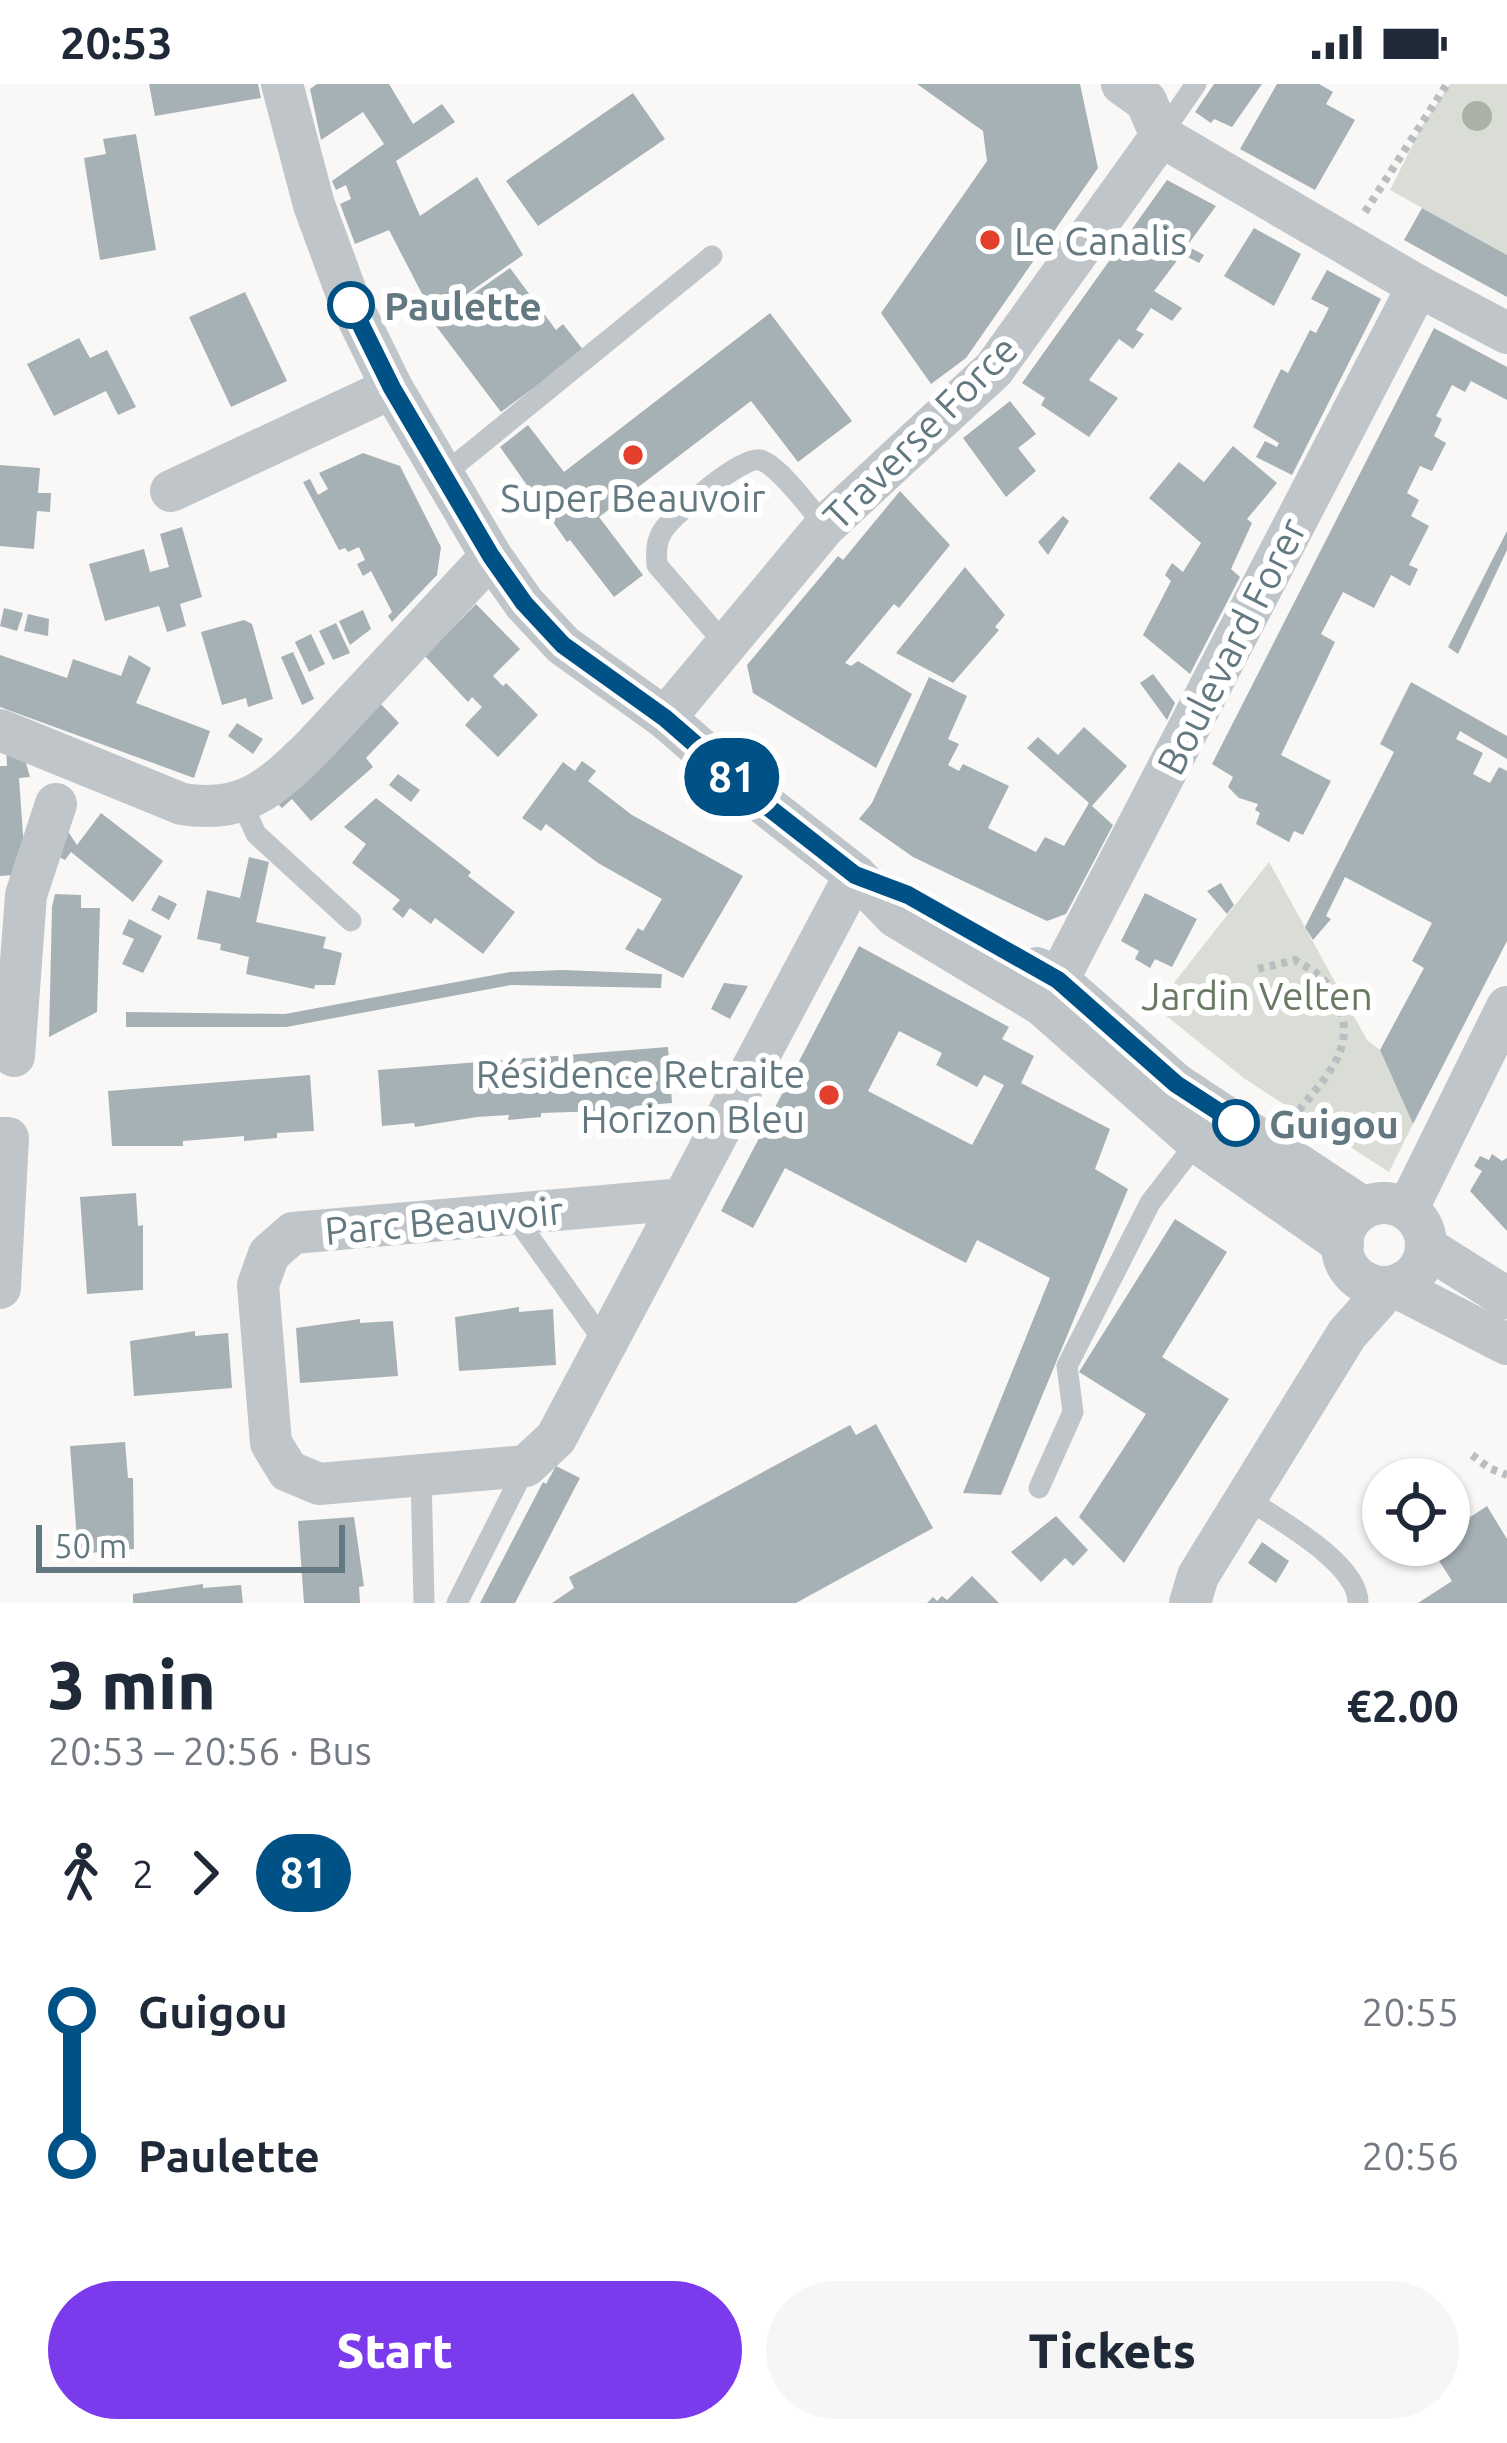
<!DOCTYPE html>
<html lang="en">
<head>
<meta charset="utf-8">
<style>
	:root { --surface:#fff; --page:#f6f6f7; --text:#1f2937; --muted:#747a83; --accent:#7c3aed }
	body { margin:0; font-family:Ubuntu,sans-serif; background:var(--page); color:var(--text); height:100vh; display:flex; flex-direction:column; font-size:45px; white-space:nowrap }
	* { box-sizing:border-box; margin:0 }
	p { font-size:39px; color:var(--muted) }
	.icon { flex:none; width:66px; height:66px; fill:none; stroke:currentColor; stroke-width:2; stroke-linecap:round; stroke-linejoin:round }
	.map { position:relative; height:1519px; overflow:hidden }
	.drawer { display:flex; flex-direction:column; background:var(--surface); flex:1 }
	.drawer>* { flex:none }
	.badge { padding:0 24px; border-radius:39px; font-size:42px; line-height:78px }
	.controls { position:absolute; left:1362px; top:1374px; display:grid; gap:24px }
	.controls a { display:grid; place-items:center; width:108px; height:108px; border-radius:50%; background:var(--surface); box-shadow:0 3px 9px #0004; font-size:60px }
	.scale { position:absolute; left:36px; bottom:30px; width:309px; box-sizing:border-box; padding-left:12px; border:6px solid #647881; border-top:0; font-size:33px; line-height:42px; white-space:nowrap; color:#647881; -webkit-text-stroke:9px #fff; paint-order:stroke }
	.map>.badge { position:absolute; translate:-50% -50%; box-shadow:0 0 0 6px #fff }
	.legs { display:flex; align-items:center; gap:18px; height:132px; padding:0 48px; font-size:39px }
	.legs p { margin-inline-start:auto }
	.summary { display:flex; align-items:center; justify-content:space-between; height:204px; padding:0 48px }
	h1 { font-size:66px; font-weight:800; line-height:90px }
	.action { display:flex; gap:24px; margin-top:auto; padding:24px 48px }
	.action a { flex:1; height:138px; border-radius:72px; background:var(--accent); color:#fff; font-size:48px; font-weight:800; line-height:138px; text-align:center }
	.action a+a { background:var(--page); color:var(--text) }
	ul { padding:0 48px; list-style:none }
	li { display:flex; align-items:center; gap:42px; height:144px; font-size:45px }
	li i { display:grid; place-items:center; width:18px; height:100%; margin:0 15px; background:currentColor }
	li i::after { content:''; width:30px; height:30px; margin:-15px; border:9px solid; border-radius:50%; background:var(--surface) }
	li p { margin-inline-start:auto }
	li:first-child i { background:linear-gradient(#0000 50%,currentColor 0) }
	li:last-child i { background:linear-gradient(currentColor 50%,#0000 0) }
	.status { display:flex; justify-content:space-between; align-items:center; height:84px; padding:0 60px; background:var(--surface); direction:ltr }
	.status svg { height:33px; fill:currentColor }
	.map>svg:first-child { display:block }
	.green { fill:#d9ddd5 }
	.building { fill:#a6b1b5; fill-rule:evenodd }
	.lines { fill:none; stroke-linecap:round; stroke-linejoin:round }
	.path { stroke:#babec0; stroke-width:8; stroke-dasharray:6 6; stroke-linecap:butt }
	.lane { stroke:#bfc5c8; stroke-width:21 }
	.street { stroke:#bfc5c8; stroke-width:42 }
	.tree { fill:#aab2a5 }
	.line-1-casing { stroke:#fff; stroke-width:27 }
	.line-1 { stroke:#005186; stroke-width:18 }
	.poi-dot { fill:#e2402d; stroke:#fff; stroke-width:4.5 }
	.stop-1-dot { fill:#fff; stroke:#005186; stroke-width:6 }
	.labels { text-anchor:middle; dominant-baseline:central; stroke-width:12; stroke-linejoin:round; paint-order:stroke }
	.poi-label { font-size:39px; fill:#647881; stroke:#fff; text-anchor:start }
	.stop-label { font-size:39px; font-weight:bold; fill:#647881; stroke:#fff; text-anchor:start }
	.street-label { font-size:39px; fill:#647881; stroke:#fff }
	.park-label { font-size:39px; fill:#697963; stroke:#fff }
</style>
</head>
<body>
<div class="status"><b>20:53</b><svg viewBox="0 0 49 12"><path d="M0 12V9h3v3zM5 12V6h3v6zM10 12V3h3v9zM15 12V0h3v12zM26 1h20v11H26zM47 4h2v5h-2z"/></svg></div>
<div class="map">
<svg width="1507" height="1519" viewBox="0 0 1507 1519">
	<rect width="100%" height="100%" fill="#f9f8f6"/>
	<g class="green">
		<path d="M 1450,0 L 1507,0 L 1507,171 L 1390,106 L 1422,42 Z"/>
		<path d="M 1269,778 L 1367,956 L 1380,966 L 1413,1040 L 1389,1088 L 1245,995 L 1155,923 Z"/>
	</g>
	<g class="building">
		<path d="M 149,0 L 258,0 L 261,14 L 155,32 Z"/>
		<path d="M 317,0 L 389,0 L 413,40 L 442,20 L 455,38 L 396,77 L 420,132 L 477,93 L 523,171 L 434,233 L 389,146 L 355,160 L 340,120 L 351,115 L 346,101 L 336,106 L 332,97 L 384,60 L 363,28 L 321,56 L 310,5 Z"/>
		<path d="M 917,0 L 1080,0 L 1098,84 L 966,274 L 931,300 L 881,229 L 987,77 L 983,47 Z"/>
		<path d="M 1214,0 L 1262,0 L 1232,43 L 1214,35 L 1211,39 L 1195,28 Z"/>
		<path d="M 1277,0 L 1319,0 L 1333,8 L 1326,20 L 1355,36 L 1315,106 L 1240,65 Z"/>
		<path d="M 633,9 L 665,55 L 538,142 L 506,97 Z"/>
		<path d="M 136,50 L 156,166 L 100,176 L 84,74 L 106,70 L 103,55 Z"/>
		<path d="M 1167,96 L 1216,122 L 1187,162 L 1204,171 L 1199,179 L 1182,170 L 1154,207 L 1182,224 L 1172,237 L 1151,224 L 1136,246 L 1144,250 L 1133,265 L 1119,255 L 1089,296 L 1118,314 L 1089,353 L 1041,321 L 1045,314 L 1022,299 Z"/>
		<path d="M 1422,124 L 1507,171 L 1507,213 L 1404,156 Z"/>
		<path d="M 1254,144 L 1301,170 L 1274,222 L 1224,192 Z"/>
		<path d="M 510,184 L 556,246 L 563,240 L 584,267 L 501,328 L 433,238 Z"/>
		<path d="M 1327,186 L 1381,215 L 1292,391 L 1256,373 L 1265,357 L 1277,363 L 1279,359 L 1253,343 L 1281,285 L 1288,289 L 1310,246 L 1316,249 L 1329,224 L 1311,215 Z"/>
		<path d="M 245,208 L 287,297 L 231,323 L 189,233 Z"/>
		<path d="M 770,229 L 852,337 L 798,378 L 751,317 L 599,433 L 643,491 L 614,513 L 570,456 L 567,458 L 500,363 L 528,341 L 564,388 Z"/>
		<path d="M 1434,244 L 1507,283 L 1507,316 L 1471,297 L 1465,308 L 1452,301 L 1436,332 L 1442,335 L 1434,352 L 1446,359 L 1432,387 L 1420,382 L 1407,409 L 1419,416 L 1411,432 L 1429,442 L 1409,481 L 1418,485 L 1410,502 L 1391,491 L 1374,524 L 1343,508 L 1321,550 L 1335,558 L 1281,671 L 1331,697 L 1303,751 L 1294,747 L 1289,758 L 1256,740 L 1260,729 L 1255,726 L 1258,720 L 1239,714 L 1228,703 L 1233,693 L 1212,680 Z"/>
		<path d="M 79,254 L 90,274 L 107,266 L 136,323 L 118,331 L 106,307 L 54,332 L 27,280 Z"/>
		<path d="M 1010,317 L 1036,350 L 1018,364 L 1036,387 L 1006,413 L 963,354 Z"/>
		<path d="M 1233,362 L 1277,399 L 1247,435 L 1252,439 L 1231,485 L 1240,493 L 1190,590 L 1143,551 L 1171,497 L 1165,491 L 1172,479 L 1183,488 L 1201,459 L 1149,414 L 1179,378 L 1204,398 Z"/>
		<path d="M 363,369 L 400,382 L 441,463 L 437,491 L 392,538 L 388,532 L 392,528 L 371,487 L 363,492 L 357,480 L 365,476 L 359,463 L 348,468 L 345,464 L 339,466 L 303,398 L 310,395 L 318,411 L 328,405 L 319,389 Z"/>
		<path d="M 0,381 L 40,384 L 38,409 L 51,409 L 50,428 L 37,427 L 34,465 L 0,462 Z"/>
		<path d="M 900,407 L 950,461 L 899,524 L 894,520 L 845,579 L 851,582 L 858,577 L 912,610 L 876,684 L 753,609 L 747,581 L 838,472 L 843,476 Z"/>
		<path d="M 1063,432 L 1069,437 L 1048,471 L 1038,458 Z"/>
		<path d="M 182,443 L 202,513 L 180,520 L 186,542 L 167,548 L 159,522 L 105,537 L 89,480 L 144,465 L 150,488 L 169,483 L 160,450 Z"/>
		<path d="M 1507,447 L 1507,466 L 1458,570 L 1448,563 Z"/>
		<path d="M 965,483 L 1005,531 L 995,543 L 999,546 L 953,599 L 896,569 Z"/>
		<path d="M 476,520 L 520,565 L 493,592 L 503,602 L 506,599 L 538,631 L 498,673 L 465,641 L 482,623 L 472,613 L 468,618 L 425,572 Z"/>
		<path d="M 4,524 L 23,529 L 17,547 L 0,542 Z"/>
		<path d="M 363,526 L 371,545 L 350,561 L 339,537 Z"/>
		<path d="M 28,530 L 49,535 L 48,552 L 24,547 Z"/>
		<path d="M 244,536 L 252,540 L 273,615 L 248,623 L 246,614 L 222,621 L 201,548 Z"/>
		<path d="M 336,539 L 350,569 L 333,576 L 319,547 Z"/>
		<path d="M 311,550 L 325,580 L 309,588 L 295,558 Z"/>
		<path d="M 293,568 L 314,615 L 302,621 L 281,573 Z"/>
		<path d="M 0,571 L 67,594 L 73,575 L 121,592 L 129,571 L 151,584 L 136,619 L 210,647 L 194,694 L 0,623 Z"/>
		<path d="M 1153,590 L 1175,619 L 1167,636 L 1140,599 Z"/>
		<path d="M 929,593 L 967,612 L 948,655 L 959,660 L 948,681 L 959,687 L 963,680 L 1009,702 L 988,744 L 1036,768 L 1045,753 L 1064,762 L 1089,719 L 1027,664 L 1038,653 L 1058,671 L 1084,643 L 1127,682 L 1092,722 L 1113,741 L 1066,830 L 1047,837 L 913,773 L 859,735 L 872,719 Z"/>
		<path d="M 1411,598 L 1507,652 L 1507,675 L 1460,647 L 1456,655 L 1483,669 L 1473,690 L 1490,699 L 1499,683 L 1507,687 L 1507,857 L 1413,1040 L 1380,966 L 1424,884 L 1412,877 L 1432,839 L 1345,793 L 1326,832 L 1331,835 L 1313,856 L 1305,843 L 1394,668 L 1380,660 Z"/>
		<path d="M 380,619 L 399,639 L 366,674 L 373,683 L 311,737 L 292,715 L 282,724 L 277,719 Z"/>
		<path d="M 237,639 L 263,655 L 253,670 L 228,652 Z"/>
		<path d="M 6,662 L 25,675 L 30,693 L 19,694 L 25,779 L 14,780 L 13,791 L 0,792 L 0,682 L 7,682 Z"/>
		<path d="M 582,677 L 596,687 L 588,697 L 632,731 L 743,792 L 683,894 L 625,865 L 638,844 L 643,847 L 662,815 L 598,779 L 546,740 L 541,747 L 522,734 L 563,678 L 575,687 Z"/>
		<path d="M 398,690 L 420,706 L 411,718 L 389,701 Z"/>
		<path d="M 376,714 L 471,788 L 468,792 L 515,828 L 483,870 L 435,834 L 431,840 L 410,824 L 403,834 L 392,825 L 400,816 L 352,779 L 366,760 L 344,743 Z"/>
		<path d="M 101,729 L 163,777 L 133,818 L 71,768 L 65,776 L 53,770 L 67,746 L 77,761 Z"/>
		<path d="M 249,773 L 269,778 L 256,838 L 326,853 L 323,864 L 342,869 L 335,901 L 315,901 L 314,905 L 246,890 L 249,873 L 220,866 L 221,860 L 197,855 L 207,806 L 240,814 Z"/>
		<path d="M 1221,799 L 1234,821 L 1227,830 L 1207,807 Z"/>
		<path d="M 1145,809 L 1197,835 L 1172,883 L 1155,875 L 1150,884 L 1135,875 L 1139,867 L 1121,857 Z"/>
		<path d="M 55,810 L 81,811 L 81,824 L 100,824 L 97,928 L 49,953 L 52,823 Z"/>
		<path d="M 159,811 L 177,820 L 169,836 L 151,826 Z"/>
		<path d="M 129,835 L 162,852 L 143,889 L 122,880 L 134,855 L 122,850 Z"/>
		<path d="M 859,862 L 1009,943 L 1002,955 L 1034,972 L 1021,999 L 1110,1045 L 1095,1085 L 1128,1105 L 1001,1411 L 963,1409 L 1050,1194 L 977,1156 L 966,1179 L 785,1084 L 753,1144 L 721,1127 ZM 899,947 L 942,969 L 936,981 L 977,1003 L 984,991 L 1004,1001 L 972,1061 L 868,1007 Z"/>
		<path d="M 563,886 L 662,890 L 661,904 L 511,901 L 286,943 L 126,943 L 126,928 L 285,930 L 510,888 Z"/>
		<path d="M 724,899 L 748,902 L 730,935 L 711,925 Z"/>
		<path d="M 668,963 L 672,1019 L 634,1022 L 635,1026 L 541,1029 L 541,1033 L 508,1036 L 509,1031 L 477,1033 L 415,1043 L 414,1039 L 382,1042 L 378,986 Z"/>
		<path d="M 310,991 L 314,1047 L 277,1049 L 277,1054 L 244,1057 L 244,1052 L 183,1057 L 183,1062 L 112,1062 L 108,1007 Z"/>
		<path d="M 1492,1070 L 1502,1077 L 1507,1074 L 1507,1147 L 1470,1107 L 1482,1087 L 1474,1082 L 1480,1072 L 1489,1076 Z"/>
		<path d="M 136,1109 L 138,1142 L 143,1141 L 143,1206 L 87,1210 L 80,1113 Z"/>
		<path d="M 1175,1135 L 1227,1168 L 1162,1273 L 1229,1315 L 1124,1479 L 1079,1433 L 1146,1330 L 1079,1288 Z"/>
		<path d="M 519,1223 L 519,1228 L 553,1225 L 556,1281 L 459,1287 L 455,1233 Z"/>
		<path d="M 360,1235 L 360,1239 L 393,1237 L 398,1292 L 300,1299 L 296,1244 Z"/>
		<path d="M 195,1247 L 195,1252 L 228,1249 L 232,1304 L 134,1312 L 130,1257 Z"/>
		<path d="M 876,1340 L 933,1444 L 796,1519 L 552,1519 L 574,1504 L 569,1493 L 850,1341 L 856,1351 Z"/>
		<path d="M 125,1358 L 128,1394 L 133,1394 L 134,1465 L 78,1470 L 70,1362 Z"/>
		<path d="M 556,1382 L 580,1394 L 515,1519 L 480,1519 L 543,1398 L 546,1400 Z"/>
		<path d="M 1487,1422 L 1507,1455 L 1507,1519 L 1418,1519 L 1452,1497 L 1429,1461 L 1449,1461 L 1449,1447 Z"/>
		<path d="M 1056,1432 L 1088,1466 L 1073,1482 L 1065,1474 L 1041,1498 L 1011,1468 Z"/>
		<path d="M 354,1433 L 364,1502 L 359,1503 L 360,1519 L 304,1519 L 298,1437 Z"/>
		<path d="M 1262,1458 L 1289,1477 L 1276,1499 L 1248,1479 Z"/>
		<path d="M 972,1492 L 999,1519 L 927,1519 L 933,1513 L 937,1517 L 942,1512 L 947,1516 Z"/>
		<path d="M 203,1500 L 203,1504 L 241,1501 L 243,1519 L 133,1519 L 133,1510 Z"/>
	</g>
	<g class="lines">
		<g class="path">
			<path d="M 1365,128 L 1447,0"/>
			<path d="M 1258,885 L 1295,876 C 1322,892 1327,894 1339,923 C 1357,966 1322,997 1296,1030"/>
			<path d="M 1472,1371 L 1489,1384 L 1507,1391"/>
		</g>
		<g class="lane">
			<path d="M 1161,51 L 1196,0"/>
			<path d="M 443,391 L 712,172"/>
			<path d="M 726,561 L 657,481 C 656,468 656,456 664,445 C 676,429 741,372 760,376 C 779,381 811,426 825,442"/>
			<path d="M 242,719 L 256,750 L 351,837"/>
			<path d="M 513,1130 L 606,1260"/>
			<path d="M 421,1389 L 424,1519"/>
			<path d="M 1039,1404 L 1073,1328 L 1067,1282 L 1150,1119 L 1197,1058"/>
			<path d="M 1246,1414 C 1277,1435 1359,1479 1358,1519"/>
			<path d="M 457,1519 L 526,1382"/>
		</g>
		<g class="street">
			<path d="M 282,0 L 314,121 L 349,216 L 392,304 L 491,472 L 524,519 L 563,561 L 665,634 L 763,719 L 855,791 L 896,833 L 1042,921 L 1197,1058 L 1343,1160"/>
			<path d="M 1122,0 L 1146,17 L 1161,52"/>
			<path d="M 1161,52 L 1418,202 L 1507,249"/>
			<path d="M 171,407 L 392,304"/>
			<path d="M 665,634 L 825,442 L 994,285 L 1161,52"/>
			<path d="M 0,646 L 182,720 C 243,730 270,705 312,664 L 491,472"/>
			<path d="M 1037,884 L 1058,896 L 1176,1000 L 1364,1124"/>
			<path d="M 1042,921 L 1058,896 L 1418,202"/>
			<path d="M 14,972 L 26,811 L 56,720"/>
			<path d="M 0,1054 L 8,1054 L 0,1204"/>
			<path d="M 683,1115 L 293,1149 L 269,1170 L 258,1201 L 271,1359 L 288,1387 L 319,1400 L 526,1382 L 556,1354 L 855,791"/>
			<circle cx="1384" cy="1161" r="42"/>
			<path d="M 1407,1126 L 1507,923"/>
			<path d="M 1426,1163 L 1507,1214"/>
			<path d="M 1396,1203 L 1507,1260"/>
			<path d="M 1190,1519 L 1198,1492 L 1347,1250 L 1389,1203"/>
		</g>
	</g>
	<circle class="tree" cx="1477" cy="32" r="15"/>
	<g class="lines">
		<g class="line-1-casing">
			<path id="line-1" d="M 351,221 L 392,304 L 491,472 L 524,519 L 563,561 L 665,634 L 763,719 L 855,791 L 908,811 L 1058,896 L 1176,1000 L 1236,1039"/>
		</g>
		<use href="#line-1" class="line-1"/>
	</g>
	<g class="poi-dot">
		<circle cx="990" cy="156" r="12"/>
		<circle cx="633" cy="371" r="12"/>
		<circle cx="829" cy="1011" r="12"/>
	</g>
	<g class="stop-1-dot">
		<circle cx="351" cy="221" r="21"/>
		<circle cx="1236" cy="1039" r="21"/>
	</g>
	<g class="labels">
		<g class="poi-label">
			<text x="1014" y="156">Le Canalis</text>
			<text x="633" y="413" text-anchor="middle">Super Beauvoir</text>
			<text x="805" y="989" text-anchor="end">Résidence Retraite<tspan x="805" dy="45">Horizon Bleu</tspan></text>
		</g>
		<g class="stop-label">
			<text x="384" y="221">Paulette</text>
			<text x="1269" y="1039">Guigou</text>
		</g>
		<g class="street-label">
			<text transform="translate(920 348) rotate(-45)">Traverse Force</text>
			<text transform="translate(1231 562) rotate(-63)">Boulevard Forer</text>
			<text transform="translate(444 1136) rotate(-5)">Parc Beauvoir</text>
		</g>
		<g class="park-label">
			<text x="1257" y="911">Jardin Velten</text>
		</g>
	</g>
</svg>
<div class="controls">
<a><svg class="icon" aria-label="locate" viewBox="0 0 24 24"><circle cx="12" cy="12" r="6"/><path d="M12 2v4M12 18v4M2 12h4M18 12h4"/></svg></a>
</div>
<div class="scale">50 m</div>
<b class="badge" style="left:732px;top:693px;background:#005186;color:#fff">81</b>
</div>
<section class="drawer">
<div class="summary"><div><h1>3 min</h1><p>20:53 – 20:56 · Bus</p></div><b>€2.00</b></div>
<div class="legs"><svg class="icon" aria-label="walk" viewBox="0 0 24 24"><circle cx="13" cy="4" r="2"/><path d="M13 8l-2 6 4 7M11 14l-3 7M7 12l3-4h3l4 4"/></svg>2<svg class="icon" aria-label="forward" viewBox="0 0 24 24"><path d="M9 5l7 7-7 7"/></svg><b class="badge" style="background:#005186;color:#fff">81</b></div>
<ul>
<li><i style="color:#005186"></i><b>Guigou</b><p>20:55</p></li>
<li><i style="color:#005186"></i><b>Paulette</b><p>20:56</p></li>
</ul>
<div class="action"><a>Start</a><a>Tickets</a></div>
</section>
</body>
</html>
